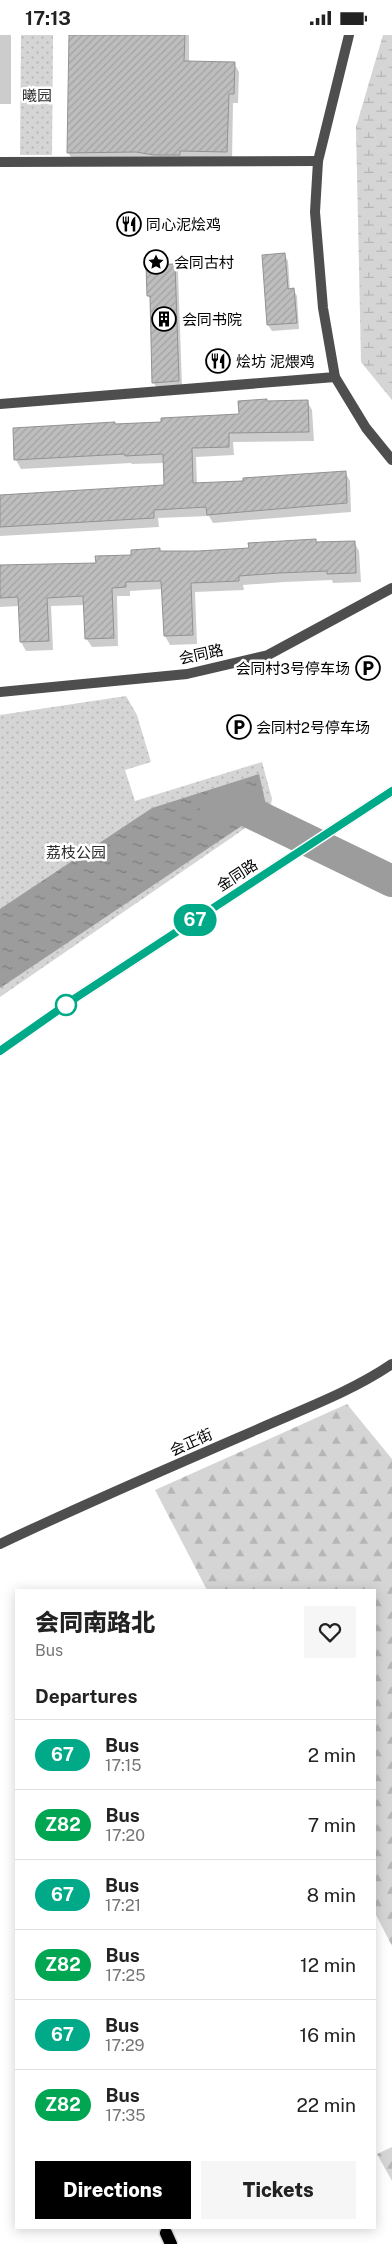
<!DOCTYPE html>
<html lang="en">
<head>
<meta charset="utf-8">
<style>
	:root { --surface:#fff; --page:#f6f6f6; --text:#222; --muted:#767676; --line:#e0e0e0; --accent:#000 }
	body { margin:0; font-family:"Public Sans","Noto Sans SC",sans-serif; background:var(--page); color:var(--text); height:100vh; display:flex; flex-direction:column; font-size:19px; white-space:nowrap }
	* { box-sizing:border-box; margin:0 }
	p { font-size:16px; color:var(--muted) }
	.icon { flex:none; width:28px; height:28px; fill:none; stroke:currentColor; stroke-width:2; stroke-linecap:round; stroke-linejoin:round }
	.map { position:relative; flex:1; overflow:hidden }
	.drawer { position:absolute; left:15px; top:1554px; width:361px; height:640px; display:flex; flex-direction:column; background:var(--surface); border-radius:0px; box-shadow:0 2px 12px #0003 }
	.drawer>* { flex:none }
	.badge { padding:0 10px; border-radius:16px; font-size:18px; line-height:32px }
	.map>.badge { position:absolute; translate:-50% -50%; box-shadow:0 0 0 2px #fff }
	h2 { padding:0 20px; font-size:19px; line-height:45px }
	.round { display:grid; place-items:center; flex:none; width:52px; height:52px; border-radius:0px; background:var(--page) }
	.summary { display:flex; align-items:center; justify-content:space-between; height:85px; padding:0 20px }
	h1 { font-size:24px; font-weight:800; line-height:38px }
	.action { display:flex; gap:10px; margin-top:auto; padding:10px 20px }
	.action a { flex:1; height:58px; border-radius:0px; background:var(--accent); color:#fff; font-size:20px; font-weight:800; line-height:58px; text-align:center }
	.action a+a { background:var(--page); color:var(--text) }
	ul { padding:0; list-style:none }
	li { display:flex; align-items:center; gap:15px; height:70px; padding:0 20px; border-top:1px solid var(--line) }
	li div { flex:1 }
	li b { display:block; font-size:19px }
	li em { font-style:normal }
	li .badge { min-width:55px; font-weight:700; text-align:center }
	.status { display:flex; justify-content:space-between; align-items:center; height:35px; padding:0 25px; background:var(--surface); direction:ltr }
	.status svg { height:14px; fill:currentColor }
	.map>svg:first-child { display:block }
	.forest { fill:url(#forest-firs) }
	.wetland { fill:url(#wetland-marsh) }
	.park { fill:url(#park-dots) }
	.water { fill:url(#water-ripples) }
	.shadow { fill:#0003 }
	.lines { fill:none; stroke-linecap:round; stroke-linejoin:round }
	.river { stroke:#9c9c9c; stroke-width:32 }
	.building { fill:url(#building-hatch); stroke:#929292 }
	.primary-casing { stroke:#dbdbdb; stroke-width:15 }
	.street { stroke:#4e4e4e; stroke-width:10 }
	.secondary { stroke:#1b1b1b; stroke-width:10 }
	.primary { stroke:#000; stroke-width:12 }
	.line-casing { stroke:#fff; stroke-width:11 }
	.line { stroke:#0a8; stroke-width:8 }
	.stop-dot { fill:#fff; stroke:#0a8; stroke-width:2.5 }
	.labels { text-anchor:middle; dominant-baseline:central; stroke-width:5; stroke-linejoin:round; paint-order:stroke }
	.park-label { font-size:15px; fill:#2c2c2c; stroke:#fff }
	.poi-label { font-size:15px; fill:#000; stroke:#fff; text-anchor:start }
	.street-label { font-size:15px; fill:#000; stroke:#fff }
</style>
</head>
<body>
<div class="status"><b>17:13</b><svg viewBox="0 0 49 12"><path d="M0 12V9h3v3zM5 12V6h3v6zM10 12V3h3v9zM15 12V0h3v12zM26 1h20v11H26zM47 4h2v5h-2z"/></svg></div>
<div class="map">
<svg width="392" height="2209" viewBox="0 0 392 2209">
	<defs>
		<pattern id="forest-firs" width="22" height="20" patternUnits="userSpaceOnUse" patternTransform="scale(1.25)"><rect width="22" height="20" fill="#d5d5d5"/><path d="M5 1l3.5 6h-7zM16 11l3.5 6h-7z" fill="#b5b5b5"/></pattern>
		<pattern id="wetland-marsh" width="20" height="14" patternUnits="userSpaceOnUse" patternTransform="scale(1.25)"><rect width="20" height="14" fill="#d5d5d5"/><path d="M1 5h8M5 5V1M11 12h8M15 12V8" fill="none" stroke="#b5b5b5"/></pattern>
		<pattern id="park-dots" width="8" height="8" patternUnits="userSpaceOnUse" patternTransform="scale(1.25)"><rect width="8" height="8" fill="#d5d5d5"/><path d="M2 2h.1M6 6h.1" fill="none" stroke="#b5b5b5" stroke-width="1.8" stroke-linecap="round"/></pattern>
		<pattern id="water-ripples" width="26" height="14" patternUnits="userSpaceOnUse" patternTransform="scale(1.25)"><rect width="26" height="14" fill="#9c9c9c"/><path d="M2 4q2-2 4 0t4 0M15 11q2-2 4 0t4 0" fill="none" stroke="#7d7d7d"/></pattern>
		<pattern id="building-hatch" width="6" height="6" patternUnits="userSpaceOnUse" patternTransform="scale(1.25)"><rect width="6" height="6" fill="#bebebe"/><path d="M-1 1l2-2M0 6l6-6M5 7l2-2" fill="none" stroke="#a2a2a2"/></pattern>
	</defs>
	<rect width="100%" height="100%" fill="#fff"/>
	<g class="forest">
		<path d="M 347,1369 L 392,1424 L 392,1911 L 375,1878 L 375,1555 L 207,1555 L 155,1455 Z"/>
		<path d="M 392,2112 L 392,2146 L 377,2119 Z"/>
	</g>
	<path class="wetland" d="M 383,0 L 392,0 L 392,365 L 361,327 L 356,92 Z"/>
	<g class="park">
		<path d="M 21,0 L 53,0 L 52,120 L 20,120 Z"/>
		<path d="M 126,661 L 137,680 L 151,727 L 125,735 L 135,766 L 262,727 L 272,764 L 270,776 L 0,962 L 0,680 Z"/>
	</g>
	<path class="water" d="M 259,739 L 267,774 L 0,953 L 0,874 L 152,773 Z"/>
	<g class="shadow">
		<rect x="0" y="0" width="11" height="69"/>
		<path d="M 71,0 L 189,0 L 189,27 L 234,28 L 239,37 L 238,68 L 233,68 L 232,126 L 73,126 L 68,117 Z"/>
		<path d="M 284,219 L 288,226 L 290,255 L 293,254 L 297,261 L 299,294 L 272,296 L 268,290 L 264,221 Z"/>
		<path d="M 175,230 L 178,237 L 182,352 L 157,353 L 153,347 L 151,265 L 148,260 Z"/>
		<path d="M 307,366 L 312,375 L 314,406 L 233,407 L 234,420 L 196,422 L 197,449 L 244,447 L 345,437 L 350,446 L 351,477 L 213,488 L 209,481 L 158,483 L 159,492 L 0,501 L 0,461 L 165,452 L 164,428 L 132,429 L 131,428 L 21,434 L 16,425 L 115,390 L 162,388 L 240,380 Z"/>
		<path d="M 354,507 L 359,516 L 361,547 L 333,548 L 332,545 L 284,547 L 243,550 L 244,555 L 195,557 L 197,609 L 170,610 L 165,601 L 163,554 L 130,556 L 130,561 L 117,561 L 118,611 L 92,612 L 86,603 L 85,570 L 51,571 L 53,615 L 26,616 L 21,607 L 19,571 L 0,572 L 0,532 L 97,530 L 132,521 L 160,517 L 198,517 Z"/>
	</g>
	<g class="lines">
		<path class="river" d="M 215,779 L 235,770 L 392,846"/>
	</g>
	<g class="building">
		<path d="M 69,0 L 185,0 L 184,26 L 235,27 L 234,59 L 229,59 L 227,117 L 180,116 L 180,120 L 154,120 L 136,117 L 67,118 Z"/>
		<path d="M 285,218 L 288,254 L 294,253 L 297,288 L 267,290 L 262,220 Z"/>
		<path d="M 175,229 L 179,346 L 152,348 L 150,261 L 147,261 L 146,230 Z"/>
		<path d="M 267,364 L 267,366 L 308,365 L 309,397 L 229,398 L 229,412 L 192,413 L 193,448 L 243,446 L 243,443 L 346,436 L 347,468 L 207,480 L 206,472 L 154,475 L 154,483 L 0,492 L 0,460 L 164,450 L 163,419 L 125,421 L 125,419 L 14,425 L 13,393 L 115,387 L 115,389 L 161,387 L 161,383 L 239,379 L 238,366 Z"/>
		<path d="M 316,504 L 316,507 L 355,506 L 356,538 L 327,539 L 327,536 L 279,538 L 239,541 L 239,546 L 191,548 L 193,600 L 164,601 L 161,546 L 126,547 L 126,552 L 112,553 L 114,603 L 85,604 L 83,561 L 47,563 L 49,606 L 20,607 L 18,562 L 0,563 L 0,530 L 96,528 L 95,521 L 131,520 L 131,515 L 160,513 L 160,516 L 198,516 L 249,513 L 248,508 Z"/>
	</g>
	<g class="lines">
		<g class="primary-casing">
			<path id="primary" d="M 166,2198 L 171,2209"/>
		</g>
		<g class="street">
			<path d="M 349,0 L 318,126 L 315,177 L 323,273 L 335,342 L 366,393 L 392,425"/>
			<path d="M 0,127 L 318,126"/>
			<path d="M 0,369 L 335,342"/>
			<path d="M 0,657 L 187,639 L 268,620 L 392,553"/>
			<path d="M 0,1509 C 84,1469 170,1432 256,1395 C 301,1375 351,1357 392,1329"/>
		</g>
		<path class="secondary" d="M 0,1016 L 77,962 L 392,756"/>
		<use href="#primary" class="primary"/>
	</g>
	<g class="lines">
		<g class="line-casing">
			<path id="line" d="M 0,1016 L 77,962 L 392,756"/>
		</g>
		<use href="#line" class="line"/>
	</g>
	<defs>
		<g id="restaurant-ring" transform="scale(1.25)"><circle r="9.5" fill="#fff" stroke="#000" stroke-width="1.5"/><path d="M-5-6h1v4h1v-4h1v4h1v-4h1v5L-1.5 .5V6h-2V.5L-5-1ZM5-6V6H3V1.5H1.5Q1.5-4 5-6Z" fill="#000"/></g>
		<g id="sight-ring" transform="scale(1.25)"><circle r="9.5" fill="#fff" stroke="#000" stroke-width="1.5"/><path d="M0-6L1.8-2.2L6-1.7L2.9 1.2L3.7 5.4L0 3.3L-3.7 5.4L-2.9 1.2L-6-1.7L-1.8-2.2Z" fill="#000"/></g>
		<g id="building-ring" transform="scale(1.25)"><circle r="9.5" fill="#fff" stroke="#000" stroke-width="1.5"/><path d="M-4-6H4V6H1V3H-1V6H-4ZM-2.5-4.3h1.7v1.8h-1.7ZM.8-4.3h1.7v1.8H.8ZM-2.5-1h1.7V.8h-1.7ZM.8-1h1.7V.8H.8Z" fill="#000"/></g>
		<g id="parking-ring" transform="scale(1.25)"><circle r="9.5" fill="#fff" stroke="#000" stroke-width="1.5"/><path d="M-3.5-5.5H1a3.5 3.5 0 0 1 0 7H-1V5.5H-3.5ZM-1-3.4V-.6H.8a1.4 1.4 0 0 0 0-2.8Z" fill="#000"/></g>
	</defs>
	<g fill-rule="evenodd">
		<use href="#restaurant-ring" x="129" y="189"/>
		<use href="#sight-ring" x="156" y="227"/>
		<use href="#building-ring" x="164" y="284"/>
		<use href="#restaurant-ring" x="218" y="326"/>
		<use href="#parking-ring" x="368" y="633"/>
		<use href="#parking-ring" x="239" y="692"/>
	</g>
	<circle class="stop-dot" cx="66" cy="970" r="10"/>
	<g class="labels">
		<g class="park-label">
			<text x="37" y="60">曦园</text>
			<text x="76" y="817">荔枝公园</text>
		</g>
		<g class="poi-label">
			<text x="146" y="189">同心泥烩鸡</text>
			<text x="174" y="227">会同古村</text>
			<text x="182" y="284">会同书院</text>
			<text x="236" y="326">烩坊 泥煨鸡</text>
			<text x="350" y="633" text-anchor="end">会同村3号停车场</text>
			<text x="256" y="692">会同村2号停车场</text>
		</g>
		<g class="street-label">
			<text transform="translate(201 619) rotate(-12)">会同路</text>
			<text transform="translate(237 840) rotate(-33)">金同路</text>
			<text transform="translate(191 1407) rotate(-24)">会正街</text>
		</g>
	</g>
</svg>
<b class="badge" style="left:195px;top:885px;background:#0a8;color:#fff">67</b>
<section class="drawer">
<div class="summary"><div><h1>会同南路北</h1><p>Bus</p></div><a class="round"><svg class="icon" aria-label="heart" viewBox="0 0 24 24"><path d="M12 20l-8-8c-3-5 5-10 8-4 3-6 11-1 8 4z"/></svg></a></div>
<h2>Departures</h2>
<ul>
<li><span class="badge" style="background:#0a8;color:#fff">67</span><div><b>Bus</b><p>17:15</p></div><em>2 min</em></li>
<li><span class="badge" style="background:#00a651;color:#fff">Z82</span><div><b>Bus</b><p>17:20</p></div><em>7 min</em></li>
<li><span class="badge" style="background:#0a8;color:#fff">67</span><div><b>Bus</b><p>17:21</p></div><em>8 min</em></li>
<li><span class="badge" style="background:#00a651;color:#fff">Z82</span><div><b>Bus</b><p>17:25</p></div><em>12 min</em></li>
<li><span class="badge" style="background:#0a8;color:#fff">67</span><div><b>Bus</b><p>17:29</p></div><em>16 min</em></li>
<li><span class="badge" style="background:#00a651;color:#fff">Z82</span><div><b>Bus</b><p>17:35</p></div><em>22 min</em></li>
</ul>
<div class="action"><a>Directions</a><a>Tickets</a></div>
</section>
</div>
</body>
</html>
